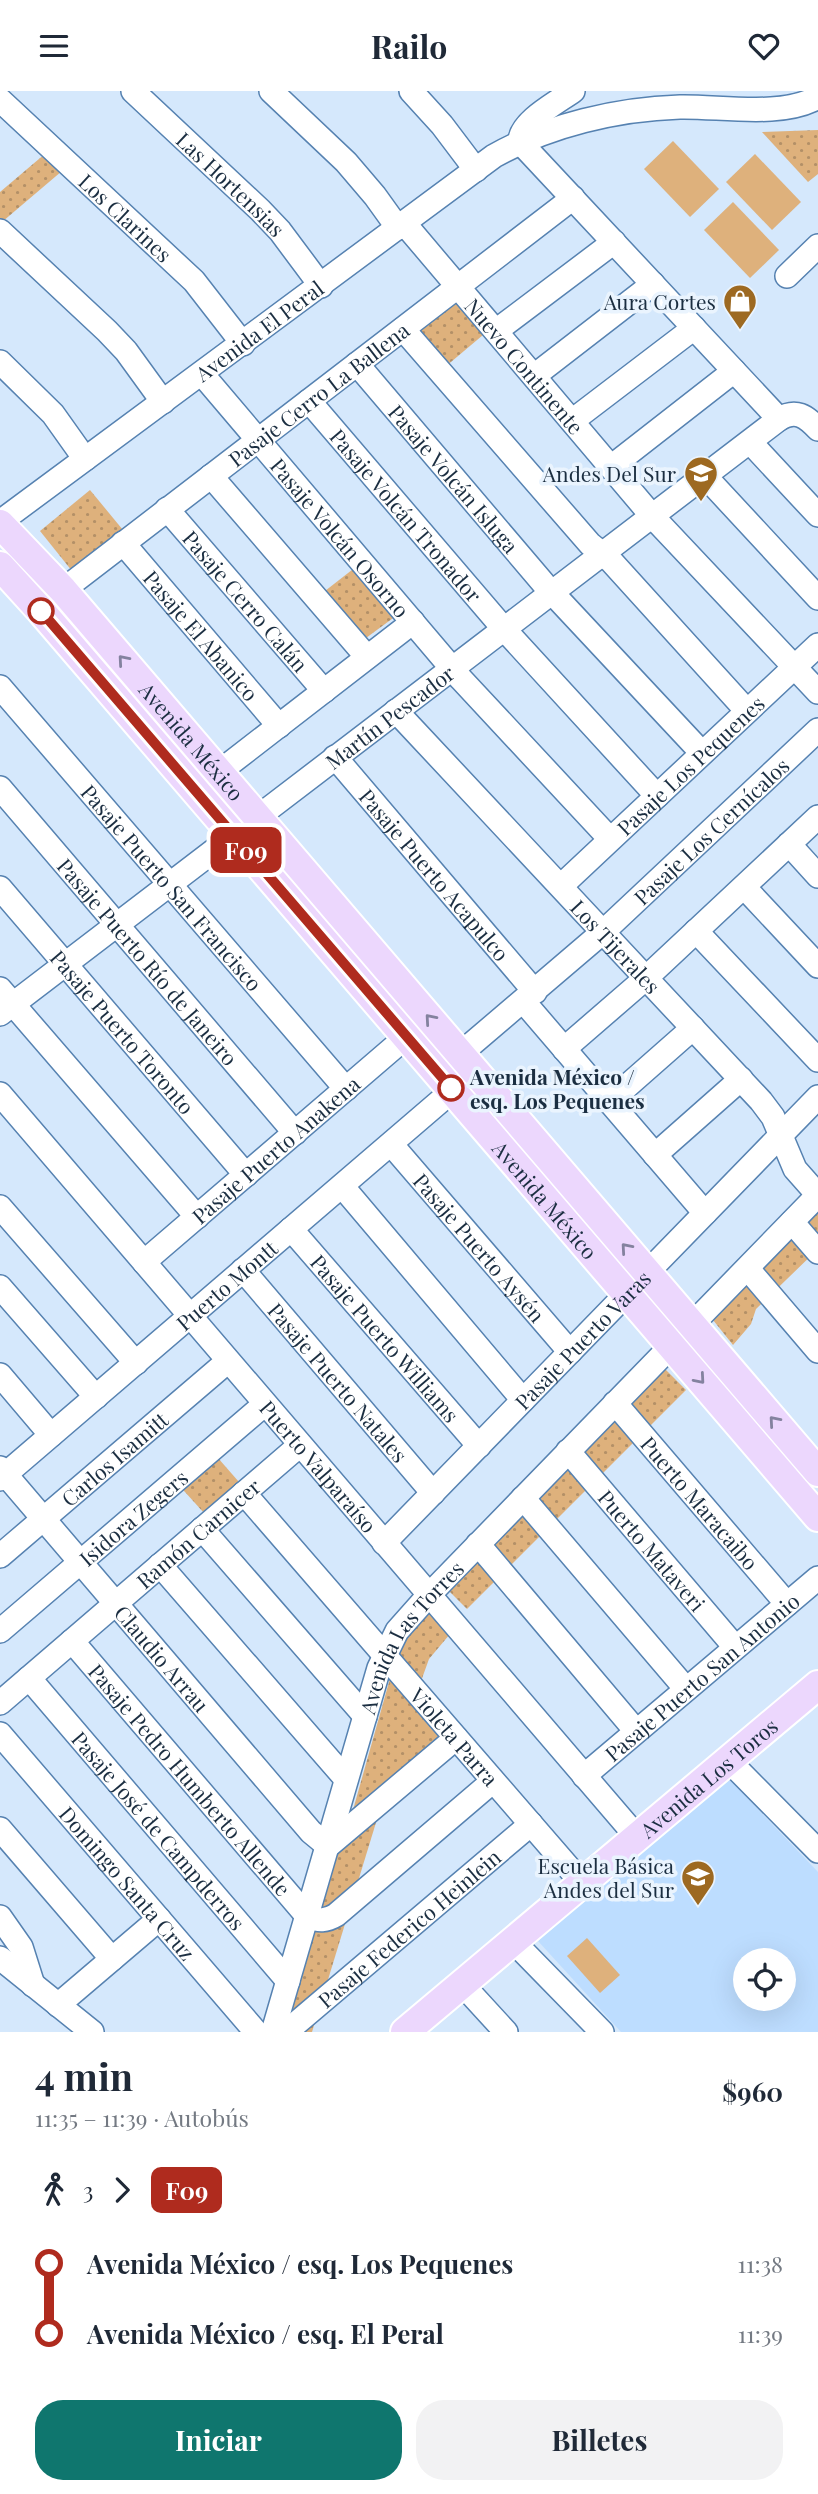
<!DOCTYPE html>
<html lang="es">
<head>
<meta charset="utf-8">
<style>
	:root { --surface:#fff; --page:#f2f2f3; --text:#1f2937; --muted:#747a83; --accent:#0f766e }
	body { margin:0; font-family:"Playfair Display",serif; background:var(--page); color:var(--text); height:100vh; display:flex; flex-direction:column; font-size:26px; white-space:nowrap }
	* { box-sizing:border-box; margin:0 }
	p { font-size:23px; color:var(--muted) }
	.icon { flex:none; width:38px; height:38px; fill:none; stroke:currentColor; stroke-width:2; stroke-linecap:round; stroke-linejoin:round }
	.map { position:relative; height:1941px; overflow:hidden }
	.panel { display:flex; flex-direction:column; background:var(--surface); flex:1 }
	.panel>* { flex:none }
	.badge { padding:0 14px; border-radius:10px; font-size:24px; line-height:46px }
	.fabs { position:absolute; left:733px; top:1857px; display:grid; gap:14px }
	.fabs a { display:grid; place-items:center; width:63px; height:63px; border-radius:50%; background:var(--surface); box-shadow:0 7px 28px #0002; font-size:35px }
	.map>.badge { position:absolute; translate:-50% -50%; box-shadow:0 0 0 4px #fff }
	.legs { display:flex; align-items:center; gap:10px; height:77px; padding:0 35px; font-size:23px }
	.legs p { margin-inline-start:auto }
	.head { display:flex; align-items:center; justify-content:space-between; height:119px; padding:0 35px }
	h1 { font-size:38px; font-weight:700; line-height:52px }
	.button { display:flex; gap:14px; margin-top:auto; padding:14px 35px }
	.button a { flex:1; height:80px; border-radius:28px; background:var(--accent); color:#fff; font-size:28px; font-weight:700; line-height:80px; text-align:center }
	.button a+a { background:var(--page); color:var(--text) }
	ul { padding:0 35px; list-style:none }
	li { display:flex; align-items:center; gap:24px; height:70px; font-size:26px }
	li i { display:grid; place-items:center; width:10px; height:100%; margin:0 9px; background:currentColor }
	li i::after { content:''; width:18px; height:18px; margin:-9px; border:5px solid; border-radius:50%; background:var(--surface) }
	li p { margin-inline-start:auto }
	li:first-child i { background:linear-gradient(#0000 50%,currentColor 0) }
	li:last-child i { background:linear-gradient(currentColor 50%,#0000 0) }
	header { display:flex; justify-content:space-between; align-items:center; height:91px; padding:0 35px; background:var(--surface); font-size:32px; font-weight:700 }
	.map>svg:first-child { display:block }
	.built { fill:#bdddff; fill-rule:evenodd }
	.grass { fill:url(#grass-dots) }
	.pitch { fill:#deb17c }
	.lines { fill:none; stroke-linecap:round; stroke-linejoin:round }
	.minor-casing { stroke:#5682b1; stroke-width:26 }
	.major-casing { stroke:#fff; stroke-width:32 }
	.minor { stroke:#fff; stroke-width:23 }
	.major { stroke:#ecd7fd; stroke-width:28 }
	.oneway { stroke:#84829f }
	.line-1-casing { stroke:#fff; stroke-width:16 }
	.line-1 { stroke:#af2b1e; stroke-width:10 }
	.stop-1-dot { fill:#fff; stroke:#af2b1e; stroke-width:3.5 }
	.labels { text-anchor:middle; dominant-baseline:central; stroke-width:7; stroke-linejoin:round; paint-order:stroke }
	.street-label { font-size:21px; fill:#1b2e41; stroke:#eaf4fe }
	.poi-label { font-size:21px; fill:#1b2e41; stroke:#eaf4fe; text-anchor:end }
	.stop-label { font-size:21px; font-weight:bold; fill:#1b2e41; stroke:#eaf4fe; text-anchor:start }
</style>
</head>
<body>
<header><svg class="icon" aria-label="menu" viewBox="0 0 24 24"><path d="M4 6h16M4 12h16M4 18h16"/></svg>Railo<svg class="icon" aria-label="heart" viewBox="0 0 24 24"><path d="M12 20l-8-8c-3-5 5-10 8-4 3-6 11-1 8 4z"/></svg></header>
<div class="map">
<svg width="818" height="1941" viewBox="0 0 818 1941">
	<defs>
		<pattern id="grass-dots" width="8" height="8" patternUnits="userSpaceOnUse" patternTransform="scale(1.75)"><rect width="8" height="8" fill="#deb17c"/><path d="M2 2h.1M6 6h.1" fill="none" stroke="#b39067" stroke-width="1.8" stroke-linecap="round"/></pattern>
	</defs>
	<rect width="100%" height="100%" fill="#d5e8fc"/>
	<path class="built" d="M 726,1685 L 818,1781 L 818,1941 L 621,1941 L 538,1850 ZM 746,1869 L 784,1869 L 784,1908 L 746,1908 Z"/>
	<g class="grass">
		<path d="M 818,39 L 818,83 L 808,91 L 762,41 Z"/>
		<path d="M 46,62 L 62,80 L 2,131 L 0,128 L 0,101 Z"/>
		<path d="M 453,208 L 483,244 L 445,276 L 414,241 Z"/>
		<path d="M 90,399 L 123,439 L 72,480 L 40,440 Z"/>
		<path d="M 357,475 L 400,522 L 366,547 L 325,500 Z"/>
		<path d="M 818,1117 L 818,1158 L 756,1218 L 751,1233 L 733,1254 L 713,1229 Z"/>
		<path d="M 664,1277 L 686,1299 L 467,1518 L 445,1496 Z"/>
		<path d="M 211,1359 L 239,1391 L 204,1422 L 175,1390 Z"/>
		<path d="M 428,1520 L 450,1543 L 429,1568 L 420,1593 L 395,1563 L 397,1556 Z"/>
		<path d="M 391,1584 L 445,1646 L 351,1726 Z"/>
		<path d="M 378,1725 L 312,1941 L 283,1941 L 334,1760 Z"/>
	</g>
	<g class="pitch">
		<path d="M 673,50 L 719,98 L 690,126 L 644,78 Z"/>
		<path d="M 755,63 L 801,111 L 772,139 L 726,91 Z"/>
		<path d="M 733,111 L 779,159 L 750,187 L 704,139 Z"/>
		<path d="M 587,1847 L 620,1884 L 600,1902 L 567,1865 Z"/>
	</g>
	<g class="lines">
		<g class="minor-casing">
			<g id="minor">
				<path id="s1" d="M 133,0 L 260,119 L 280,140 L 321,195"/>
				<path d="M 271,0 L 346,71 L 375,105 L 398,137"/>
				<path d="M 411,0 L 442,34 L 476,79"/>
				<path d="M 573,0 C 558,11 519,31 520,51 L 779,328"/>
				<path id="s2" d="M 0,9 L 194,190 L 243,253"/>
				<path id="s3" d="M 404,132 L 652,425 L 818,601"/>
				<path d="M 0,140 L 107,240 L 126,260 L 163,311"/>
				<path d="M 787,185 L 818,155"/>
				<path d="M 403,238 L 590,453 L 611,470 L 747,620"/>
				<path d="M 496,240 L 614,151"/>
				<path d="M 0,271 L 53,323 L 85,368"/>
				<path id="s4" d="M 357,273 L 544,493 L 702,662"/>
				<path id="s5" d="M 202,283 L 461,588 L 610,748"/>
				<path d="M 534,285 L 653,193"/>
				<path id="s6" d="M 309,310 L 504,538 L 657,705"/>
				<path d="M 572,330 L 694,237"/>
				<path d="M 750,351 L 818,424"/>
				<path d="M 611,376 L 734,280"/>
				<path d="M 211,385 L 367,566"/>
				<path d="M 705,385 L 818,507"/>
				<path id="s7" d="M 167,418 L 324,600"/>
				<path id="s8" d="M 0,431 L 494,65 C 549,34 617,18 680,16 C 720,15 783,27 818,6"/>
				<path id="s9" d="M 123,452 L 279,635"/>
				<path id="s10" d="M 63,499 L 573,107"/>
				<path id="s11" d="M 0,596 L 346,998"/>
				<path id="s12" d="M 396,620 L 761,1010 L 773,1026 L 795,1078 L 818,1104"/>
				<path id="s13" d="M 335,666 L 535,901"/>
				<path d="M 219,681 L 413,531"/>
				<path id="s14" d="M 0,697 L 295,1042"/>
				<path d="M 789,753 L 818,785"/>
				<path id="s15" d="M 561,795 L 818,554"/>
				<path d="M 744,796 L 818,875"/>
				<path id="s16" d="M 0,797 L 246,1084"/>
				<path d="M 696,840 L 818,969"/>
				<path d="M 0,898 L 197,1126"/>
				<path d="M 524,911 L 705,1122"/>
				<path id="s17" d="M 0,923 L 779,328 C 796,318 806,325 818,338"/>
				<path d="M 564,958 L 646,887 L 818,726"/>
				<path id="s18" d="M 460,963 L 603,841 L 818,639"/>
				<path id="s19" d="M 0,1003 L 637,1746"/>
				<path d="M 609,1011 L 693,937"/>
				<path id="s20" d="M 391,1053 L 570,1261"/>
				<path d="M 655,1064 L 741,988"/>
				<path d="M 342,1095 L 523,1309"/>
				<path d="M 0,1116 L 136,1272"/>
				<path d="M 792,1131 L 818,1161"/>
				<path id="s21" d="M 291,1138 L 479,1355"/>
				<path id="s22" d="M 144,1171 L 406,946"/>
				<path d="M 748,1178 L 818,1260"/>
				<path id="s23" d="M 243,1179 L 433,1402"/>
				<path d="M 0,1196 L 96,1306"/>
				<path d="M 0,1284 L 51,1344"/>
				<path id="s24" d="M 615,1312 L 787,1513"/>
				<path id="s25" d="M 568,1360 L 735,1556"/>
				<path id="s26" d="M 0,1377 L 311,1741 L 328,1755 L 456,1647"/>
				<path id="s27" d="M 0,1388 L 452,1000"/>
				<path id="s28" d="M 244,1402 L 582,1792"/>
				<path d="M 523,1407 L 686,1598"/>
				<path d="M 202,1438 L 365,1625"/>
				<path id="s29" d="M 384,1452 L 818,1006"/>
				<path d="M 478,1453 L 636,1640"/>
				<path id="s30" d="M 0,1465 L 228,1270"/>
				<path d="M 160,1474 L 346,1688"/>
				<path id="s31" d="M 0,1540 L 265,1313"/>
				<path id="s32" d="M 72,1550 L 308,1826 C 319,1830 326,1830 336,1824 L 493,1690"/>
				<path id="s33" d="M 29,1587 L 288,1890"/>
				<path id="s34" d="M 0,1612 L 300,1354"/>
				<path id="s35" d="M 0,1643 L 256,1941"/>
				<path d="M 728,1669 L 818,1760"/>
				<path id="s36" d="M 584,1685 L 818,1487"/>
				<path d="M 0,1738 L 112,1868"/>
				<path d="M 0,1826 L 21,1856 L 33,1894"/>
				<path d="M 513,1850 L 602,1941"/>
				<path d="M 0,1867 L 92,1941"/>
				<path d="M 462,1893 L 506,1941"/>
				<path d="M 58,1914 L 159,1828"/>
				<path id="s37" d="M 273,1941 L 379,1577 L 397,1540 L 429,1504 L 818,1104"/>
				<path id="s38" d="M 286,1941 L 531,1733"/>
			</g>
		</g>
		<g class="major-casing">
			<g id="major">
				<path id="s39" d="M 0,433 L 63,499 L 818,1381"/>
				<path id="s40" d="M 0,475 L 41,520 L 818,1426"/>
				<path id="s41" d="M 405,1941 L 818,1594"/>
			</g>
		</g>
		<use href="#minor" class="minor"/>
		<use href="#major" class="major"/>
	</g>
	<defs><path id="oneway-chevron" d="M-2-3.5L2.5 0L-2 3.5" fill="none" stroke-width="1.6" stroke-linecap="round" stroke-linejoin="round" transform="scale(1.75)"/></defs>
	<g class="oneway">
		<use href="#oneway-chevron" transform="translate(123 569) rotate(-131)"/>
		<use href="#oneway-chevron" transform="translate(430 928) rotate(-131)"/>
		<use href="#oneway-chevron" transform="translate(626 1157) rotate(-131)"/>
		<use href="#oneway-chevron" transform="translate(700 1288) rotate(49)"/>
		<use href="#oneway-chevron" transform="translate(774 1330) rotate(-131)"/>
	</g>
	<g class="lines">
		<g class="line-1-casing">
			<path id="line-1" d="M 41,520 L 451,997"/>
		</g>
		<use href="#line-1" class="line-1"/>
	</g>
	<defs>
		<g id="shop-pin" transform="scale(1.75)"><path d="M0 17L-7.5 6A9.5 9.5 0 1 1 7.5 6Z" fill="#9d6921" stroke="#eaf4fe"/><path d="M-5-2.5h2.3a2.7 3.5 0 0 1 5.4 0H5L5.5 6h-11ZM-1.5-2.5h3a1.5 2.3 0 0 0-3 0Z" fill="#fff"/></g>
		<g id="school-pin" transform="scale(1.75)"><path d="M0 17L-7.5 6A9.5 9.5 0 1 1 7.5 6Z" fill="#9d6921" stroke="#eaf4fe"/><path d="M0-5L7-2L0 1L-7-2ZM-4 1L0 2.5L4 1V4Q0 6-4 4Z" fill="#fff"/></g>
	</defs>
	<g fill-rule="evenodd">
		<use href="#shop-pin" x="740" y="210"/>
		<use href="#school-pin" x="701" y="382"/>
		<use href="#school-pin" x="698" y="1786"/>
	</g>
	<g class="stop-1-dot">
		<circle cx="41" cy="520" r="12"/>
		<circle cx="451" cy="997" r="12"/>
	</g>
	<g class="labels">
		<g class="street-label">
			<text stroke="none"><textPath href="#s1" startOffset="135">Las Hortensias</textPath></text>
			<text stroke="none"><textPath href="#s2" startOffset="172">Los Clarines</textPath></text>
			<text stroke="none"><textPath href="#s8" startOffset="322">Avenida El Peral</textPath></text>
			<text stroke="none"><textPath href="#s3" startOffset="187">Nuevo Continente</textPath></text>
			<text stroke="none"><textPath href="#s10" startOffset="322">Pasaje Cerro La Ballena</textPath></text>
			<text stroke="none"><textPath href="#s4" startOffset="150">Pasaje Volcán Isluga</textPath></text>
			<text stroke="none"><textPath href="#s6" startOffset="150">Pasaje Volcán Tronador</textPath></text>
			<text stroke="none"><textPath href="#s5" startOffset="214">Pasaje Volcán Osorno</textPath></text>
			<text stroke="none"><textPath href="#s7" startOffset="121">Pasaje Cerro Calán</textPath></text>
			<text stroke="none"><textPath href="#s9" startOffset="121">Pasaje El Abanico</textPath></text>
			<text stroke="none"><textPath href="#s17" startOffset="490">Martín Pescador</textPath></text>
			<text stroke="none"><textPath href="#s39" startOffset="290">Avenida México</textPath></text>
			<text stroke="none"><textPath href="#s15" startOffset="177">Pasaje Los Pequenes</textPath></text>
			<text stroke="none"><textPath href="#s18" startOffset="336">Pasaje Los Cernícalos</textPath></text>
			<text stroke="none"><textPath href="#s13" startOffset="154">Pasaje Puerto Acapulco</textPath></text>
			<text stroke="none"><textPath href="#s11" startOffset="264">Pasaje Puerto San Francisco</textPath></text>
			<text stroke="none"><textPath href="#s12" startOffset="322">Los Tijerales</textPath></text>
			<text stroke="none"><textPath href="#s14" startOffset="228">Pasaje Puerto Río de Janeiro</textPath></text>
			<text stroke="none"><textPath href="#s16" startOffset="189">Pasaje Puerto Toronto</textPath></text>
			<text stroke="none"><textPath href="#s22" startOffset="173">Pasaje Puerto Anakena</textPath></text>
			<text stroke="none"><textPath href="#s40" startOffset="836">Avenida México</textPath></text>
			<text stroke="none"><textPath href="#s20" startOffset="136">Pasaje Puerto Aysén</textPath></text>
			<text stroke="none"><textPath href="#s27" startOffset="298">Puerto Montt</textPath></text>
			<text stroke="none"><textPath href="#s21" startOffset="144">Pasaje Puerto Williams</textPath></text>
			<text stroke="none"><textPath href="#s29" startOffset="284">Pasaje Puerto Varas</textPath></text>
			<text stroke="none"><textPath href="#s23" startOffset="147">Pasaje Puerto Natales</textPath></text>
			<text stroke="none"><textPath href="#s30" startOffset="150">Carlos Isamitt</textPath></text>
			<text stroke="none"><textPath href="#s19" startOffset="490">Puerto Valparaíso</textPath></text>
			<text stroke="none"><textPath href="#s24" startOffset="131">Puerto Maracaibo</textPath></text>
			<text stroke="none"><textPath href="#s31" startOffset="175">Isidora Zegers</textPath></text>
			<text stroke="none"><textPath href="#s34" startOffset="261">Ramón Carnicer</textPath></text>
			<text stroke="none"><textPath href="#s25" startOffset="130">Puerto Mataveri</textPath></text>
			<text stroke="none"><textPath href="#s37" startOffset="422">Avenida Las Torres</textPath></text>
			<text stroke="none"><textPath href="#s26" startOffset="250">Claudio Arrau</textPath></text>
			<text stroke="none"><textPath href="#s36" startOffset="154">Pasaje Puerto San Antonio</textPath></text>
			<text stroke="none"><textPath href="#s28" startOffset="322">Violeta Parra</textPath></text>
			<text stroke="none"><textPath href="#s41" startOffset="396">Avenida Los Toros</textPath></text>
			<text stroke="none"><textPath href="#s32" startOffset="182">Pasaje Pedro Humberto Allende</textPath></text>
			<text stroke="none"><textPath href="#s33" startOffset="200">Pasaje José de Campderros</textPath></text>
			<text stroke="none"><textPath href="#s35" startOffset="196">Domingo Santa Cruz</textPath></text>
			<text stroke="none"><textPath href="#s38" startOffset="161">Pasaje Federico Heinlein</textPath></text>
		</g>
		<g class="poi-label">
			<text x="716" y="210">Aura Cortes</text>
			<text x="676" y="382">Andes Del Sur</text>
			<text x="674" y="1774">Escuela Básica<tspan x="674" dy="24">Andes del Sur</tspan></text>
		</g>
		<g class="stop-label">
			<text x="470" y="985">Avenida México /<tspan x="470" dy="24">esq. Los Pequenes</tspan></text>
		</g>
	</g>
</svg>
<div class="fabs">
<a><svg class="icon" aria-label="locate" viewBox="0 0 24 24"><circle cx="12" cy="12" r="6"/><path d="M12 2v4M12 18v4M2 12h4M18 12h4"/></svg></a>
</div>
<b class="badge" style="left:246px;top:759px;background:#af2b1e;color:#fff">F09</b>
</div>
<section class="panel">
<div class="head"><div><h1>4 min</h1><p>11:35 – 11:39 · Autobús</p></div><b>$960</b></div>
<div class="legs"><svg class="icon" aria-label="walk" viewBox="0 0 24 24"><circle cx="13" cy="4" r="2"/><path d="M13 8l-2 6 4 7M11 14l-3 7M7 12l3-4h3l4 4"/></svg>3<svg class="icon" aria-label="forward" viewBox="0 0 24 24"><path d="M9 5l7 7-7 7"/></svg><b class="badge" style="background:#af2b1e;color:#fff">F09</b></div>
<ul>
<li><i style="color:#af2b1e"></i><b>Avenida México / esq. Los Pequenes</b><p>11:38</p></li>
<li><i style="color:#af2b1e"></i><b>Avenida México / esq. El Peral</b><p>11:39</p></li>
</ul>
<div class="button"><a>Iniciar</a><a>Billetes</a></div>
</section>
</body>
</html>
